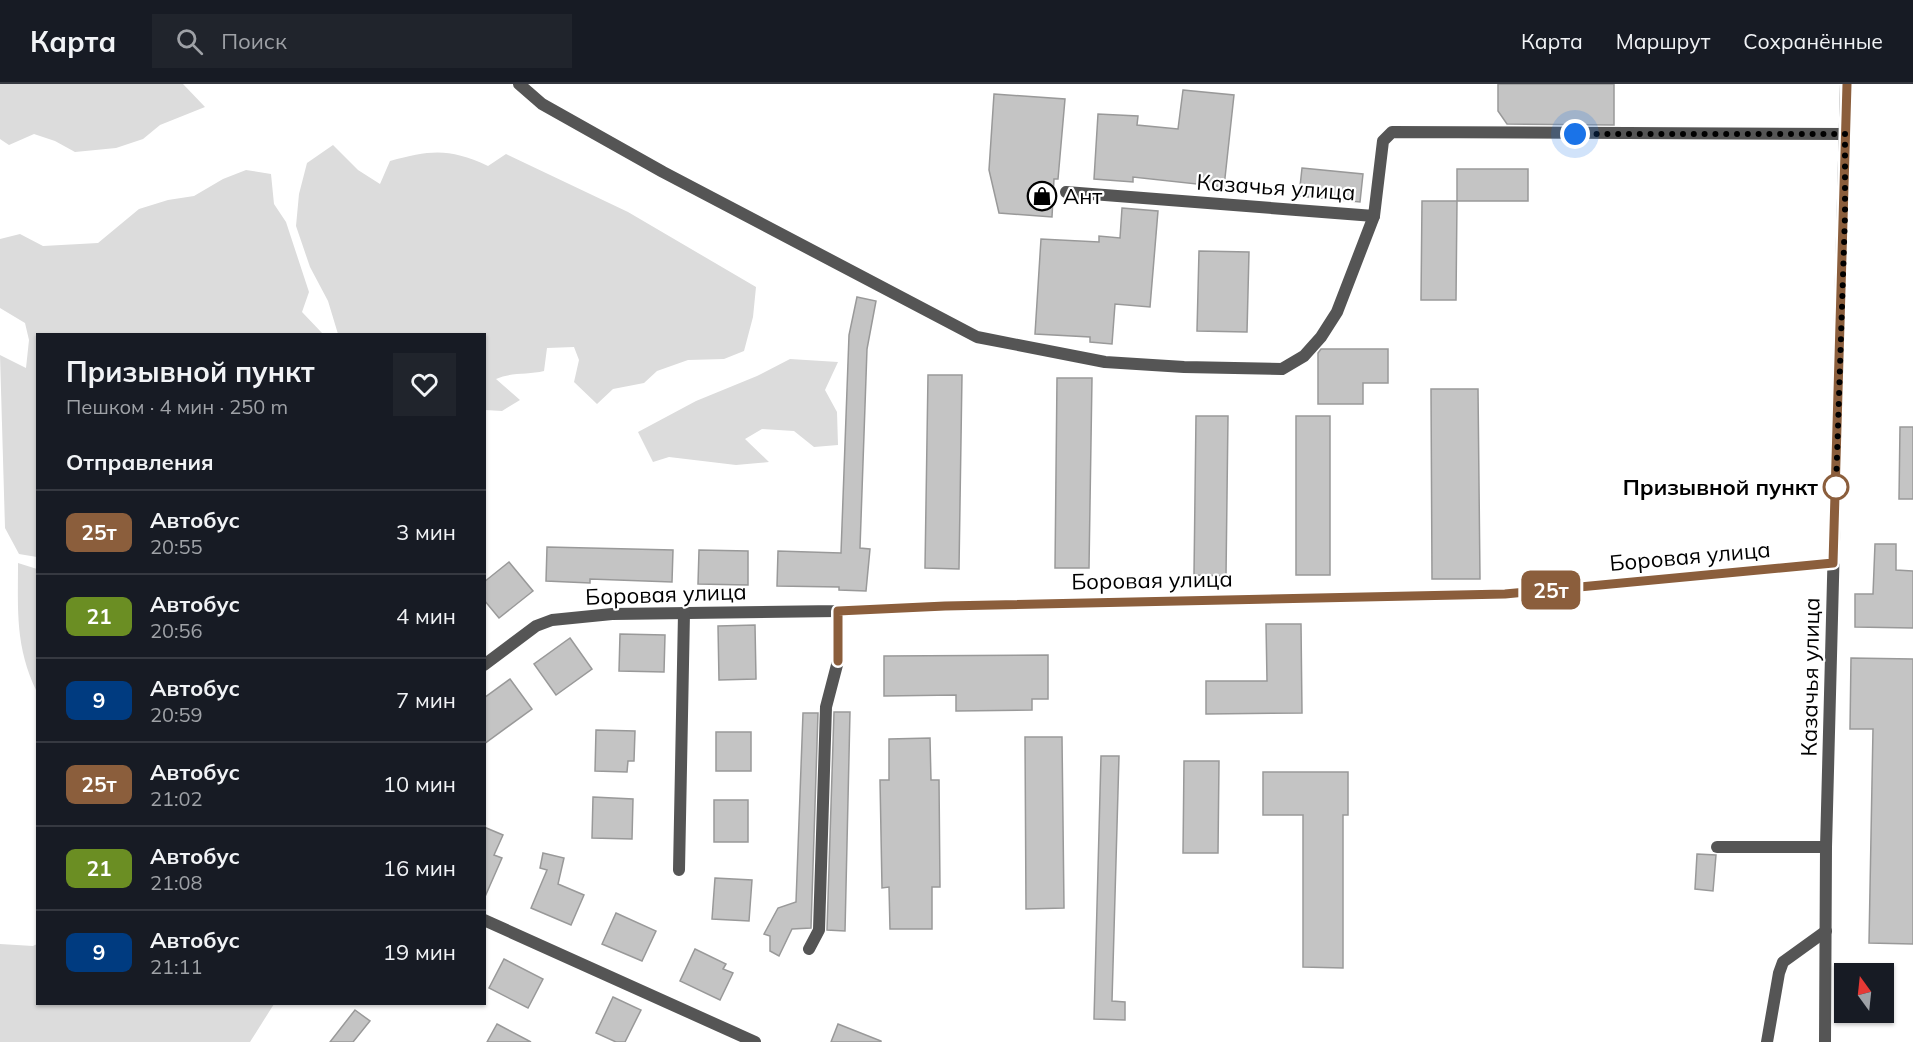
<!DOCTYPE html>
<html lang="ru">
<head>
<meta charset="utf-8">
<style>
	:root { --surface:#171b24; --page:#20242c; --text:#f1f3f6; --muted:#9ea1a6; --line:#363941 }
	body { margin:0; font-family:Mulish,sans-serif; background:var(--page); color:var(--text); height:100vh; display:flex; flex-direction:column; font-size:22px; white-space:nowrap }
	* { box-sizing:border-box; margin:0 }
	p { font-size:20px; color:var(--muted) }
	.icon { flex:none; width:33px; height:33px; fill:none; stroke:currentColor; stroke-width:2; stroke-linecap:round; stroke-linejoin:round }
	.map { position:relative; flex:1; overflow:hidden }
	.sheet { position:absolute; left:36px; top:249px; width:450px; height:672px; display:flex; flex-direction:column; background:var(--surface); border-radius:0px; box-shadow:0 2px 4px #0004 }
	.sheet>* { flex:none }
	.badge { padding:0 12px; border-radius:9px; font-size:21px; line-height:39px }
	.needle { width:39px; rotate:345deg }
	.fabs { position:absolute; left:1834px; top:879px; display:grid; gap:12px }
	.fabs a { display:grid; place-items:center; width:60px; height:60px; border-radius:0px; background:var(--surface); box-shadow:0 2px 4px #0004; font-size:30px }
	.you { position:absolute; width:30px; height:30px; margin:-15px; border:4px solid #fff; border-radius:50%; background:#1a73e8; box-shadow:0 0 0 9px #1a73e833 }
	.map>.badge { position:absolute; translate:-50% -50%; box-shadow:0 0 0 3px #fff }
	h2 { padding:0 30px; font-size:22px; line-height:54px }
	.round { display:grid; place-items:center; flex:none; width:63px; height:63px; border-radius:0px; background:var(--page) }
	.headline { display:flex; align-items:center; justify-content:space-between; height:102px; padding:0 30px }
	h1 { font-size:28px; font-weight:700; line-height:45px }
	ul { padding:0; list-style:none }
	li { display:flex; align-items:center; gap:18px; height:84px; padding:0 30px; border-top:2px solid var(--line) }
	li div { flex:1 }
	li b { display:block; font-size:22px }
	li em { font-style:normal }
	li .badge { min-width:66px; font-weight:700; text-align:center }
	header { display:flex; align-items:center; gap:36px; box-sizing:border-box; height:84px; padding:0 30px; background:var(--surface); border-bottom:2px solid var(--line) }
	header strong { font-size:28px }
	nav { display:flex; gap:33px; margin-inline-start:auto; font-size:21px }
	.search { width:420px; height:54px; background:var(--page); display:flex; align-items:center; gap:15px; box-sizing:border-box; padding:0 21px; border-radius:0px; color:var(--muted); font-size:22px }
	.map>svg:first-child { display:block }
	.green { fill:#dcdcdc }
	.building { fill:#c4c4c4; stroke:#999; stroke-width:1.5 }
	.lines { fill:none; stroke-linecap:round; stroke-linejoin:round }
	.minor { stroke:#555; stroke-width:12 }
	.tertiary { stroke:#555; stroke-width:12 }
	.line-casing { stroke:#fff; stroke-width:14 }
	.line { stroke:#8b5e3c; stroke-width:9 }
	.walk { stroke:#000; stroke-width:6; stroke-dasharray:0 10.8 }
	.stop-dot { fill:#fff; stroke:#8b5e3c; stroke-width:3 }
	.labels { text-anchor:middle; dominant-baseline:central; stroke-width:4.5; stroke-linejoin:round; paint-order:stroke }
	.street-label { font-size:22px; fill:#000; stroke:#fff }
	.poi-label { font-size:22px; fill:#000; stroke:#fff; text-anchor:start }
	.stop-label { font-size:22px; font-weight:bold; fill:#000; stroke:#fff; text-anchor:end }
</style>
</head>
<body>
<header>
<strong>Карта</strong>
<div class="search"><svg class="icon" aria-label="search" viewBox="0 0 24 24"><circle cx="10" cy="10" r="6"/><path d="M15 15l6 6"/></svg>Поиск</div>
<nav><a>Карта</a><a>Маршрут</a><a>Сохранённые</a></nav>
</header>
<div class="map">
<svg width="1913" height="958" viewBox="0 0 1913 958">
	<rect width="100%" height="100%" fill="#fff"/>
	<g class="green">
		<path d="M 0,0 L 183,0 L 205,23 L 160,41 L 143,55 L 116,64 L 75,68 L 55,57 L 34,50 L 9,61 L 0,55 Z"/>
		<path d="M 333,61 L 358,86 L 380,100 L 390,77 C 431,66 449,64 488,82 L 506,70 L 628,128 L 756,203 L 753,233 L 744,267 L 724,275 L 688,276 L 657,287 L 644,299 L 613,305 L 597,320 L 574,298 L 579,276 L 574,263 L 547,264 L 544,287 C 528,291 511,288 496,295 L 520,316 L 502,327 L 485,326 L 484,250 L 338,250 L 328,217 L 310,183 L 296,142 L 299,110 L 307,79 Z"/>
		<path d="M 246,86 L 271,90 L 274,120 L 286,138 L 309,208 L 302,228 L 323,250 L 38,250 L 37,473 L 19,470 L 5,444 L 0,271 L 26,284 L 29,256 L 25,239 L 0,224 L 0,155 L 20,150 L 43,162 L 98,159 L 139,125 L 168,116 L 194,112 L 223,95 Z"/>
		<path d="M 790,275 L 838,278 L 825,306 L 837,328 L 838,361 L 814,363 L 794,347 L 762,345 L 745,355 L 769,378 L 736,381 L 669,373 L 653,378 L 638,348 L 696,317 L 757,292 Z"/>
		<path d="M 18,479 L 37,485 L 37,608 C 15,563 18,527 18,479 Z"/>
		<path d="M 0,860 L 33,862 L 37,860 L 38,920 L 274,920 L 250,958 L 0,958 Z"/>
	</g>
	<g class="building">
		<path d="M 1498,0 L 1614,0 L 1614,41 L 1507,40 L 1498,27 Z"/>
		<path d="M 1183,6 L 1234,11 L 1224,103 L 1133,93 L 1133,98 L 1094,95 L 1098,30 L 1138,32 L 1137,41 L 1178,45 Z"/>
		<path d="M 994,10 L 1065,15 L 1058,95 L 1054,95 L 1052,133 L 999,129 L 989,86 Z"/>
		<path d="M 1302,84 L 1363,90 L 1360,118 L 1299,112 Z"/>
		<rect x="1457" y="85" width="71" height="32"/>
		<path d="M 1422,117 L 1457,117 L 1456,216 L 1421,216 Z"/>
		<path d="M 1122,124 L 1158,127 L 1150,223 L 1115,220 L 1112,260 L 1090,258 L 1090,253 L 1035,250 L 1041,155 L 1099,158 L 1099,152 L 1120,154 Z"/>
		<path d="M 1199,167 L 1249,168 L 1247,248 L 1197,247 Z"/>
		<path d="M 857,213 L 876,217 L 867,265 L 860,464 L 870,465 L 866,507 L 839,506 L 839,503 L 777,502 L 778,467 L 841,469 L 849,251 Z"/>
		<path d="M 1321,265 L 1388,265 L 1388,299 L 1363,299 L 1363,320 L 1318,320 L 1318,269 Z"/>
		<path d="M 928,291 L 962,291 L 959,485 L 925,484 Z"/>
		<path d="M 1057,294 L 1092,294 L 1089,484 L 1055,484 Z"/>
		<path d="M 1431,305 L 1478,305 L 1480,495 L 1432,495 Z"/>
		<path d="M 1196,332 L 1228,332 L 1226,492 L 1194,491 Z"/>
		<rect x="1296" y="332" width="34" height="159"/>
		<path d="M 1900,343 L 1913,343 L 1913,415 L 1899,415 Z"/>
		<path d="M 1875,460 L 1896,460 L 1896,486 L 1913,487 L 1913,544 L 1855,543 L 1855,510 L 1873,510 Z"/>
		<path d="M 547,463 L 673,466 L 672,498 L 590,495 L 590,499 L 546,497 Z"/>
		<path d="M 699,466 L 748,467 L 748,501 L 698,500 Z"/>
		<path d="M 509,478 L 533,507 L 499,534 L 484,516 L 484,498 Z"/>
		<path d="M 1266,540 L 1301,540 L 1302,629 L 1206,630 L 1206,597 L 1267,597 Z"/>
		<path d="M 755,541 L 756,595 L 719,596 L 718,542 Z"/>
		<path d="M 620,550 L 665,551 L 664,588 L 619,587 Z"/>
		<path d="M 570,554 L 592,585 L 556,611 L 534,580 Z"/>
		<path d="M 1048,571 L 1048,615 L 1032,615 L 1032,626 L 956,627 L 956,611 L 884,612 L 884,572 Z"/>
		<path d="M 1851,574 L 1913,575 L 1913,860 L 1869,859 L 1873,645 L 1850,645 Z"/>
		<path d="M 510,595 L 532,625 L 484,660 L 484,614 Z"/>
		<path d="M 834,628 L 850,628 L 845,847 L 827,846 Z"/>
		<path d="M 803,629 L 818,629 L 811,844 L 792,845 L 779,872 L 770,867 L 770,852 L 764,850 L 778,824 L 796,818 Z"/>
		<path d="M 596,646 L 635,647 L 634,677 L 628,677 L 627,688 L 595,687 Z"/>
		<rect x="716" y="648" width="35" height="39"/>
		<path d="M 1025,653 L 1062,653 L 1064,824 L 1026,825 Z"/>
		<path d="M 930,654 L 931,696 L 939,696 L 940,803 L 932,803 L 932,845 L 890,845 L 889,803 L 882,804 L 880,696 L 889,696 L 889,655 Z"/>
		<path d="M 1101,672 L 1119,672 L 1112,917 L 1125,918 L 1125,936 L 1094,935 Z"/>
		<path d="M 1184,677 L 1219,677 L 1218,769 L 1183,769 Z"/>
		<path d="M 1263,688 L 1348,688 L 1348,731 L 1343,731 L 1343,884 L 1303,883 L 1303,731 L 1263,731 Z"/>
		<path d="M 593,713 L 633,715 L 632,755 L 592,754 Z"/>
		<rect x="714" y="716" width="34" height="42"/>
		<path d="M 484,743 L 503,751 L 494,771 L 502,774 L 484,815 Z"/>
		<path d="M 543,769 L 564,774 L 558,800 L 584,811 L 571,841 L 531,824 L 547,786 L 540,784 Z"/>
		<path d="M 1697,770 L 1716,771 L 1713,807 L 1695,805 Z"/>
		<path d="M 715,794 L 752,796 L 749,837 L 712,835 Z"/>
		<path d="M 616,829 L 656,847 L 642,877 L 602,860 Z"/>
		<path d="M 695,865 L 726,880 L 723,885 L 733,889 L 720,916 L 680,897 Z"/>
		<path d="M 504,875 L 543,895 L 528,924 L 489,904 Z"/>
		<path d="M 613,913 L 641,926 L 625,958 L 616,958 L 596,949 Z"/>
		<path d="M 355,926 L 370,937 L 353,958 L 330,958 Z"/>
		<path d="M 497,940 L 531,958 L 487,958 Z"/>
		<path d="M 838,940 L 881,957 L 881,958 L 831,958 Z"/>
	</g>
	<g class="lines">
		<g class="minor">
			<path d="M 519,0 L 542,20 L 663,88 L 977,253 L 1105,278 L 1184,283 L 1282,285 L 1304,272 L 1321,253 L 1337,228 L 1374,132"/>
			<path d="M 1066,108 L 1374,132 L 1383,57 L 1392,48 L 1845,50"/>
			<path d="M 484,581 L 536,542 L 552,536 L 612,530 L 838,527 L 945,522 L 1505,510 L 1834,479"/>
			<path d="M 1717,763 L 1826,763"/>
			<path d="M 679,786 L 684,529"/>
			<path d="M 484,836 L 755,958"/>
			<path d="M 809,865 L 819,846 L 826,623 L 838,577 L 838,527"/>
			<path d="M 1767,958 L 1779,889 L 1783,878 L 1826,847"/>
		</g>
		<path class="tertiary" d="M 1825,958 L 1826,763 L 1846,0"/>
	</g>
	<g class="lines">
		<g class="line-casing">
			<path id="line" d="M 838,577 L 838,527 L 945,522 L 1505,510 L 1833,479 L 1847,0"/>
		</g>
		<use href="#line" class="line"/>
		<path class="walk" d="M 1575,50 L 1845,50 L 1845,131 L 1836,403"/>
	</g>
	<defs>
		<g id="shop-ring" transform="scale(1.5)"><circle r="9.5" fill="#fff" stroke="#000" stroke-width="1.5"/><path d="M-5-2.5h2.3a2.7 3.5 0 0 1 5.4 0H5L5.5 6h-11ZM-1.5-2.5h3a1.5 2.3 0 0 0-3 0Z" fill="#000"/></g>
	</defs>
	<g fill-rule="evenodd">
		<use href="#shop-ring" x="1042" y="112"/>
	</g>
	<circle class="stop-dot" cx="1836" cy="403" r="12"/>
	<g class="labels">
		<g class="street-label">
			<text transform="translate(1276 103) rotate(4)">Казачья улица</text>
			<text transform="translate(1690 472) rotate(-5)">Боровая улица</text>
			<text transform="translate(1152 496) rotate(-1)">Боровая улица</text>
			<text transform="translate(666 510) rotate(-2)">Боровая улица</text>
			<text transform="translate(1810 593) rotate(-89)">Казачья улица</text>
		</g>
		<g class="poi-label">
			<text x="1063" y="112">Ант</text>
		</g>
		<g class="stop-label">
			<text x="1818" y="403">Призывной пункт</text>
		</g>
	</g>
</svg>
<div class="fabs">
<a><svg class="needle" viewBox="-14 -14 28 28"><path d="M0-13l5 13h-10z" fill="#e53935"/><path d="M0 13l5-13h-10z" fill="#9ea1a6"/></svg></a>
</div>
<div class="you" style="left:1575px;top:50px"></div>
<b class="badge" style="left:1551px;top:506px;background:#8b5e3c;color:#fff">25т</b>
<section class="sheet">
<div class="headline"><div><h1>Призывной пункт</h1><p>Пешком · 4 мин · 250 m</p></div><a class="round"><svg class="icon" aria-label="heart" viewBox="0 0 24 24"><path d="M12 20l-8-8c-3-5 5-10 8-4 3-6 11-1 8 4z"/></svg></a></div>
<h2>Отправления</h2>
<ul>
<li><span class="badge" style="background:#8b5e3c;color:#fff">25т</span><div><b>Автобус</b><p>20:55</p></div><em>3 мин</em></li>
<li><span class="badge" style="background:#6b8e23;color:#fff">21</span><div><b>Автобус</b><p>20:56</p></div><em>4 мин</em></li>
<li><span class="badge" style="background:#003b80;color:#fff">9</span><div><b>Автобус</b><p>20:59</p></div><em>7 мин</em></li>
<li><span class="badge" style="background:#8b5e3c;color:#fff">25т</span><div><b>Автобус</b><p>21:02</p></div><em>10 мин</em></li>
<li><span class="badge" style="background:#6b8e23;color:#fff">21</span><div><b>Автобус</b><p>21:08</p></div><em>16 мин</em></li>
<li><span class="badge" style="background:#003b80;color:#fff">9</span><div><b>Автобус</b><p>21:11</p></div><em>19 мин</em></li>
</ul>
</section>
</div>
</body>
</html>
